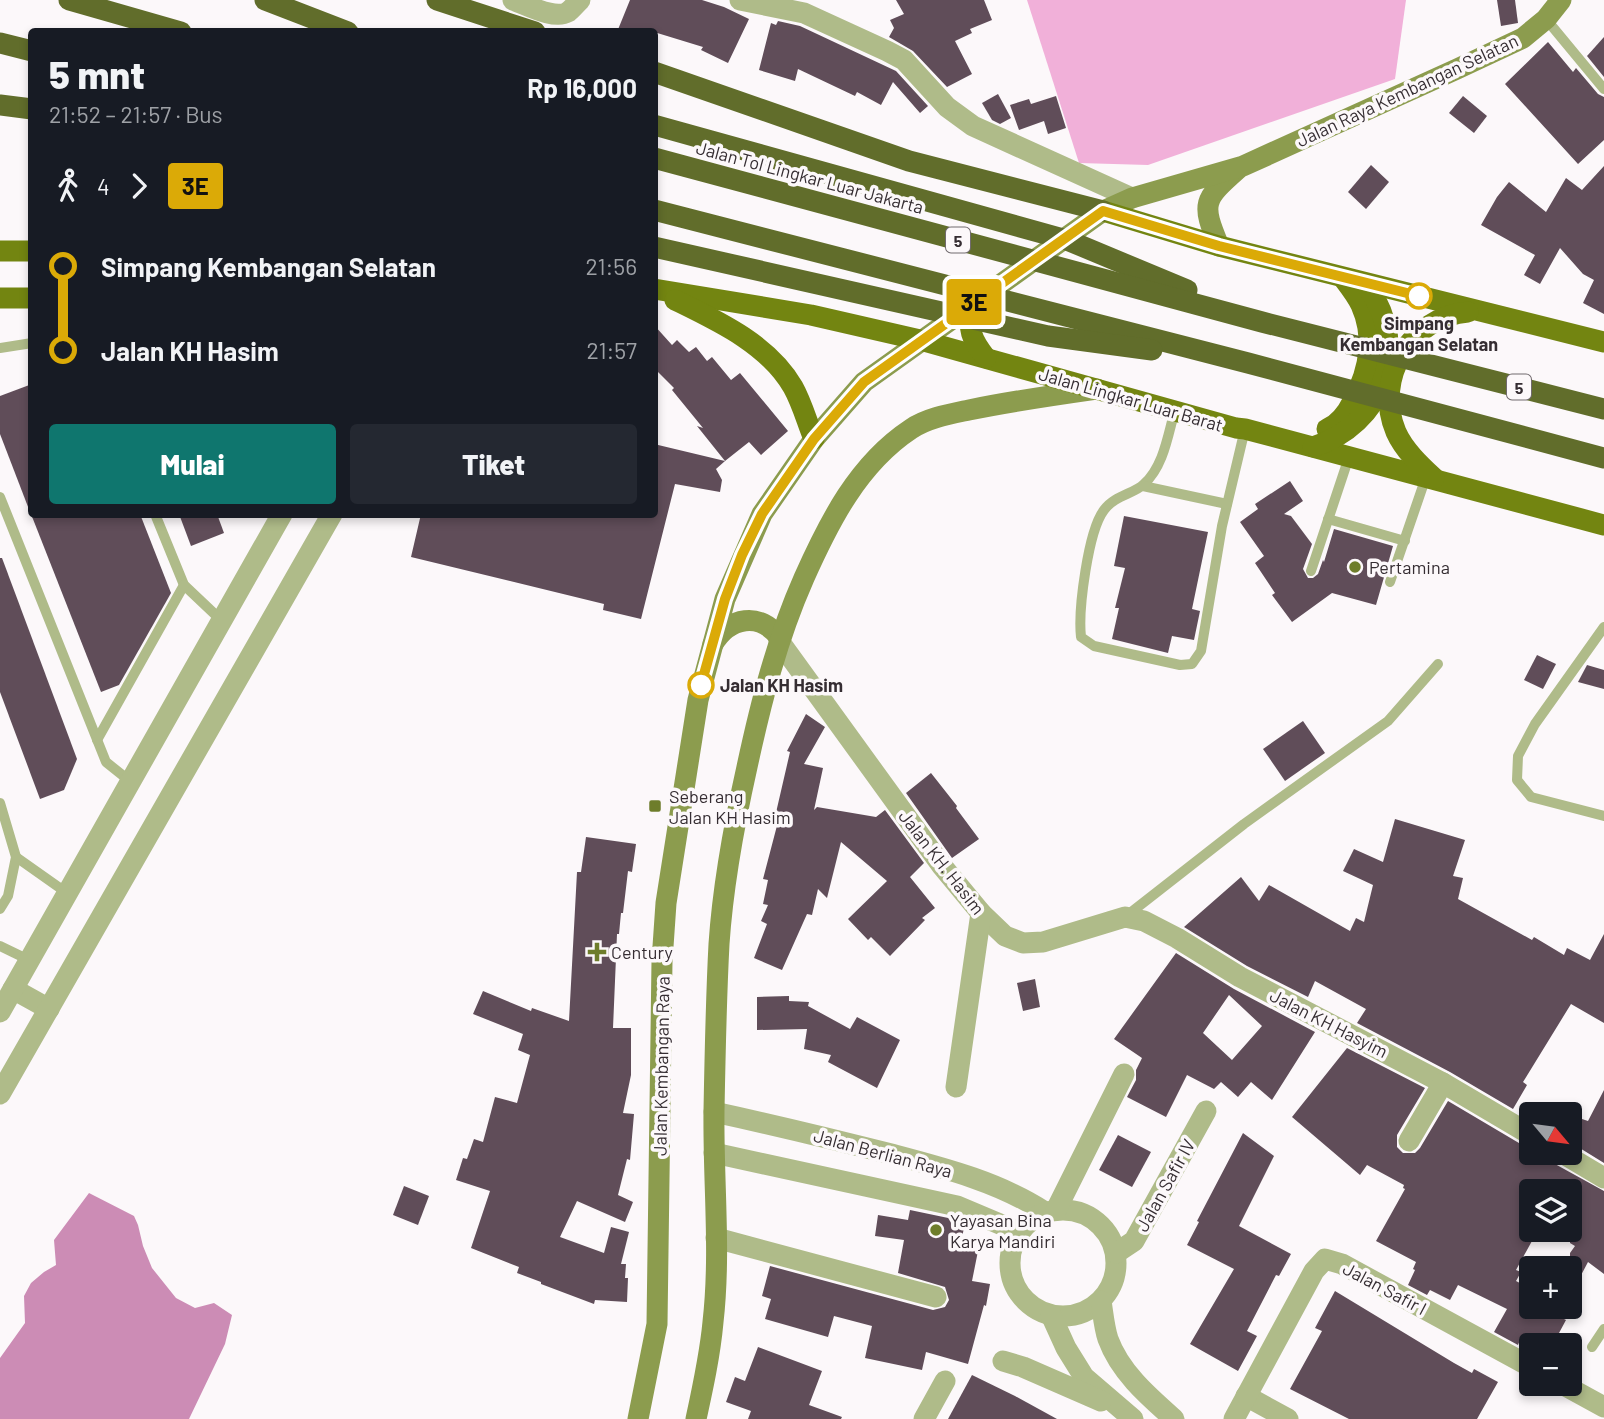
<!DOCTYPE html>
<html lang="id">
<head>
<meta charset="utf-8">
<style>
	:root { --surface:#171b24; --page:#242831; --text:#f1f3f6; --muted:#9ea1a6; --accent:#0f766e }
	body { margin:0; font-family:Barlow,sans-serif; background:var(--page); color:var(--text); height:100vh; display:flex; flex-direction:column; font-size:26px; white-space:nowrap }
	* { box-sizing:border-box; margin:0 }
	p { font-size:23px; color:var(--muted) }
	.icon { flex:none; width:38px; height:38px; fill:none; stroke:currentColor; stroke-width:2; stroke-linecap:round; stroke-linejoin:round }
	.map { position:relative; flex:1; overflow:hidden }
	.sheet { position:absolute; left:28px; top:28px; width:630px; height:490px; display:flex; flex-direction:column; background:var(--surface); border-radius:7px; box-shadow:0 4px 10px #0003 }
	.sheet>* { flex:none }
	.badge { padding:0 14px; border-radius:5px; font-size:24px; line-height:46px }
	.needle { width:46px; rotate:119deg }
	.fabs { position:absolute; left:1519px; top:1102px; display:grid; gap:14px }
	.fabs a { display:grid; place-items:center; width:63px; height:63px; border-radius:7px; background:var(--surface); box-shadow:0 4px 10px #0003; font-size:35px }
	.map>.badge { position:absolute; translate:-50% -50%; box-shadow:0 0 0 4px #fff }
	.legs { display:flex; align-items:center; gap:10px; height:77px; padding:0 21px; font-size:23px }
	.legs p { margin-inline-start:auto }
	.summary { display:flex; align-items:center; justify-content:space-between; height:119px; padding:0 21px }
	h1 { font-size:38px; font-weight:800; line-height:52px }
	.action { display:flex; gap:14px; margin-top:auto; padding:14px 21px }
	.action a { flex:1; height:80px; border-radius:7px; background:var(--accent); color:#fff; font-size:28px; font-weight:800; line-height:80px; text-align:center }
	.action a+a { background:var(--page); color:var(--text) }
	ul { padding:0 21px; list-style:none }
	li { display:flex; align-items:center; gap:24px; height:84px; font-size:26px }
	li i { display:grid; place-items:center; width:10px; height:100%; margin:0 9px; background:currentColor }
	li i::after { content:''; width:18px; height:18px; margin:-9px; border:5px solid; border-radius:50%; background:var(--surface) }
	li p { margin-inline-start:auto }
	li:first-child i { background:linear-gradient(#0000 50%,currentColor 0) }
	li:last-child i { background:linear-gradient(currentColor 50%,#0000 0) }
	.map>svg:first-child { display:block }
	.green { fill:#f1b0d9 }
	.water { fill:#cc8cb5 }
	.building { fill:#604d59; fill-rule:evenodd }
	.lines { fill:none; stroke-linecap:round; stroke-linejoin:round }
	.lane { stroke:#afbb89; stroke-width:10 }
	.street { stroke:#afbb89; stroke-width:21 }
	.secondary { stroke:#8c9c4e; stroke-width:21 }
	.primary { stroke:#738511; stroke-width:21 }
	.highway { stroke:#616d2b; stroke-width:21 }
	.line-1-casing { stroke:#fff; stroke-width:16 }
	.line-1 { stroke:#dbaa07; stroke-width:10 }
	.stop-1-dot { fill:#fff; stroke:#dbaa07; stroke-width:3.5 }
	.poi-dot { fill:#6e7d2b; stroke:#fcf8fa; stroke-width:2.5 }
	.labels { text-anchor:middle; dominant-baseline:central; stroke-width:7; stroke-linejoin:round; paint-order:stroke }
	.shield { fill:#fcf8fa; stroke:#716a6e; stroke-width:2 }
	.shield-label { font-size:16px; font-weight:bold; fill:#352d32 }
	.street-label { font-size:18px; fill:#352d32; stroke:#fcf8fa }
	.stop-label { font-size:18px; font-weight:bold; fill:#352d32; stroke:#fcf8fa }
	.poi-label { font-size:18px; fill:#352d32; stroke:#fcf8fa; text-anchor:start }
</style>
</head>
<body>
<div class="map">
<svg width="1604" height="1419" viewBox="0 0 1604 1419">
	<rect width="100%" height="100%" fill="#fcf8fa"/>
	<path class="green" d="M 1027,0 L 1406,0 L 1395,79 L 1148,165 L 1079,163 Z"/>
	<path class="water" d="M 89,1193 L 134,1216 L 138,1225 L 143,1246 L 152,1268 L 176,1298 L 195,1308 L 214,1303 L 232,1315 L 225,1344 L 189,1419 L 0,1419 L 0,1358 L 25,1323 L 24,1296 L 31,1283 L 44,1272 L 56,1265 L 54,1240 Z"/>
	<g class="building">
		<path d="M 630,0 L 702,0 L 724,7 L 749,19 L 728,63 L 701,50 L 703,47 L 654,32 L 617,32 Z"/>
		<path d="M 896,0 L 984,0 L 992,20 L 970,29 L 972,33 L 955,41 L 972,74 L 947,87 L 913,51 L 889,37 L 894,28 L 890,20 L 904,14 Z"/>
		<path d="M 1497,0 L 1515,0 L 1518,23 L 1501,26 Z"/>
		<path d="M 778,21 L 800,26 L 896,71 L 928,106 L 920,113 L 893,82 L 881,105 L 857,92 L 855,96 L 798,69 L 795,81 L 759,70 L 771,23 L 776,25 Z"/>
		<path d="M 1604,37 L 1604,77 L 1587,56 Z"/>
		<path d="M 1548,42 L 1573,72 L 1576,68 L 1598,94 L 1604,97 L 1604,140 L 1578,164 L 1505,84 Z"/>
		<path d="M 998,94 L 1011,118 L 1000,124 L 992,120 L 982,103 Z"/>
		<path d="M 1056,96 L 1066,128 L 1048,134 L 1044,121 L 1019,130 L 1010,105 L 1029,99 L 1031,104 Z"/>
		<path d="M 1463,96 L 1487,116 L 1474,133 L 1449,113 Z"/>
		<path d="M 1371,165 L 1389,182 L 1366,209 L 1348,192 Z"/>
		<path d="M 1604,166 L 1604,314 L 1583,303 L 1594,280 L 1583,274 L 1560,248 L 1540,284 L 1524,275 L 1535,255 L 1481,225 L 1497,197 L 1509,182 L 1546,212 L 1566,178 L 1582,190 Z"/>
		<path d="M 654,325 L 672,345 L 677,340 L 689,352 L 696,347 L 707,361 L 712,357 L 731,380 L 740,373 L 788,431 L 761,455 L 749,442 L 725,461 L 697,426 L 703,428 L 672,390 L 674,388 L 654,368 Z"/>
		<path d="M 32,384 L 32,511 L 30,512 L 0,434 L 0,396 Z"/>
		<path d="M 654,444 L 725,461 L 716,469 L 722,480 L 720,492 L 675,484 L 641,619 L 603,610 L 604,604 L 411,557 L 421,514 L 654,514 Z"/>
		<path d="M 1290,481 L 1303,501 L 1284,514 L 1291,516 L 1312,544 L 1303,569 L 1308,578 L 1313,578 L 1318,574 L 1323,560 L 1324,562 L 1334,529 L 1393,546 L 1376,605 L 1332,593 L 1292,622 L 1272,595 L 1275,593 L 1255,563 L 1264,556 L 1240,522 L 1258,509 L 1255,504 Z"/>
		<path d="M 31,514 L 140,514 L 171,593 L 119,685 L 101,692 Z"/>
		<path d="M 179,514 L 217,514 L 224,533 L 191,546 Z"/>
		<path d="M 1124,516 L 1208,532 L 1192,609 L 1200,611 L 1194,640 L 1172,636 L 1168,653 L 1112,639 L 1119,608 L 1115,608 L 1125,568 L 1114,566 Z"/>
		<path d="M 0,558 L 2,558 L 77,759 L 64,790 L 40,799 L 0,692 Z"/>
		<path d="M 1537,655 L 1556,664 L 1543,689 L 1524,680 Z"/>
		<path d="M 1587,665 L 1604,670 L 1604,689 L 1578,682 Z"/>
		<path d="M 806,714 L 825,727 L 804,764 L 823,768 L 814,810 L 817,807 L 876,817 L 885,810 L 924,863 L 910,877 L 935,908 L 922,918 L 925,920 L 890,956 L 871,937 L 868,940 L 848,919 L 887,881 L 841,842 L 827,898 L 818,889 L 812,915 L 807,914 L 782,970 L 754,958 L 767,924 L 761,921 L 768,905 L 763,904 L 768,880 L 763,879 L 779,818 L 775,817 L 790,752 L 787,751 Z"/>
		<path d="M 1303,721 L 1325,753 L 1285,781 L 1263,749 Z"/>
		<path d="M 931,773 L 957,806 L 956,808 L 979,839 L 952,858 L 906,793 Z"/>
		<path d="M 1395,819 L 1465,840 L 1453,876 L 1463,878 L 1458,899 L 1532,940 L 1534,937 L 1564,955 L 1567,948 L 1590,960 L 1604,934 L 1604,1023 L 1571,1004 L 1523,1082 L 1527,1085 L 1513,1109 L 1450,1072 L 1357,1023 L 1366,1009 L 1315,981 L 1308,997 L 1247,966 L 1184,927 L 1241,877 L 1259,901 L 1269,885 L 1350,931 L 1356,918 L 1364,922 L 1373,885 L 1343,871 L 1354,849 L 1383,862 Z"/>
		<path d="M 586,837 L 636,844 L 632,872 L 628,871 L 623,913 L 621,913 L 619,934 L 617,934 L 613,1028 L 631,1028 L 631,1075 L 623,1113 L 634,1114 L 630,1160 L 627,1159 L 618,1195 L 633,1202 L 625,1222 L 577,1201 L 560,1237 L 604,1253 L 611,1227 L 629,1232 L 621,1264 L 626,1264 L 625,1278 L 628,1278 L 627,1302 L 595,1300 L 594,1304 L 541,1284 L 541,1282 L 517,1273 L 519,1267 L 471,1248 L 490,1191 L 456,1180 L 463,1158 L 467,1159 L 474,1139 L 483,1142 L 495,1097 L 517,1103 L 530,1055 L 518,1050 L 523,1034 L 473,1014 L 483,991 L 531,1011 L 532,1008 L 569,1021 L 577,872 L 581,872 Z"/>
		<path d="M 1176,953 L 1234,989 L 1315,1032 L 1272,1100 L 1251,1082 L 1238,1097 L 1221,1082 L 1214,1089 L 1187,1075 L 1166,1117 L 1127,1097 L 1136,1080 L 1136,1070 L 1142,1058 L 1114,1039 ZM 1229,995 L 1262,1026 L 1232,1060 L 1203,1033 Z"/>
		<path d="M 1035,979 L 1040,1007 L 1023,1011 L 1017,983 Z"/>
		<path d="M 789,996 L 789,1001 L 809,1002 L 808,1006 L 850,1029 L 857,1017 L 900,1040 L 877,1088 L 828,1062 L 831,1055 L 804,1049 L 807,1029 L 757,1030 L 757,997 Z"/>
		<path d="M 1347,1048 L 1425,1088 L 1397,1135 L 1397,1147 L 1403,1153 L 1415,1153 L 1420,1148 L 1448,1101 L 1524,1146 L 1531,1148 L 1531,1153 L 1544,1153 L 1555,1164 L 1604,1191 L 1604,1274 L 1588,1262 L 1570,1296 L 1570,1253 L 1575,1246 L 1570,1243 L 1570,1192 L 1531,1192 L 1531,1230 L 1538,1230 L 1516,1270 L 1521,1272 L 1516,1281 L 1531,1289 L 1531,1307 L 1563,1307 L 1558,1316 L 1566,1320 L 1552,1346 L 1530,1346 L 1520,1340 L 1518,1345 L 1494,1332 L 1507,1309 L 1458,1285 L 1450,1300 L 1430,1290 L 1427,1295 L 1408,1285 L 1415,1270 L 1413,1269 L 1416,1262 L 1376,1241 L 1405,1189 L 1403,1188 L 1404,1185 L 1367,1165 L 1360,1175 L 1292,1117 Z"/>
		<path d="M 1604,1090 L 1604,1163 L 1570,1142 L 1570,1115 L 1588,1121 Z"/>
		<path d="M 1243,1133 L 1274,1156 L 1239,1226 L 1291,1254 L 1279,1276 L 1276,1275 L 1247,1331 L 1257,1336 L 1238,1371 L 1190,1344 L 1234,1269 L 1187,1245 L 1199,1222 L 1197,1221 Z"/>
		<path d="M 1118,1135 L 1151,1152 L 1132,1187 L 1099,1170 Z"/>
		<path d="M 404,1186 L 429,1196 L 418,1225 L 393,1215 Z"/>
		<path d="M 910,1210 L 953,1219 L 965,1223 L 960,1247 L 978,1251 L 972,1281 L 990,1284 L 986,1306 L 984,1305 L 968,1364 L 926,1352 L 922,1370 L 865,1358 L 872,1326 L 834,1316 L 828,1337 L 765,1319 L 771,1299 L 762,1296 L 770,1266 L 933,1310 L 945,1307 L 949,1300 L 945,1287 L 898,1273 L 904,1240 L 875,1236 L 878,1215 L 908,1220 Z"/>
		<path d="M 1335,1291 L 1454,1363 L 1472,1373 L 1474,1369 L 1498,1382 L 1477,1419 L 1349,1419 L 1290,1389 L 1322,1331 L 1315,1328 Z"/>
		<path d="M 758,1347 L 822,1371 L 809,1405 L 842,1417 L 841,1419 L 748,1419 L 751,1411 L 726,1402 L 735,1377 L 745,1381 Z"/>
		<path d="M 972,1375 L 1015,1396 L 1057,1419 L 948,1419 Z"/>
	</g>
	<g class="lines">
		<g class="lane">
			<path d="M 1546,19 L 1604,89"/>
			<path d="M 0,348 L 32,343"/>
			<path d="M 1175,410 C 1168,434 1164,466 1144,484 C 1134,494 1115,495 1104,510 C 1088,531 1078,610 1081,637 L 1094,646 L 1180,665 L 1192,664 L 1201,651 L 1222,526 L 1245,429"/>
			<path d="M 1143,486 L 1227,504"/>
			<path d="M 0,497 L 106,762 L 131,782"/>
			<path d="M 155,514 L 184,585 L 222,621"/>
			<path d="M 1328,519 L 1405,541"/>
			<path d="M 1311,571 L 1349,457"/>
			<path d="M 1390,582 L 1426,477"/>
			<path d="M 1604,627 L 1535,724 L 1518,756 L 1517,780 L 1531,797 L 1604,816"/>
			<path d="M 97,740 L 184,585"/>
			<path d="M 0,803 L 16,857 L 8,896 L 0,909"/>
			<path d="M 16,857 L 67,893"/>
			<path d="M 1125,917 L 1244,824 L 1388,721 L 1438,664"/>
			<path d="M 0,946 L 29,960"/>
			<path d="M 1592,1347 L 1604,1329"/>
		</g>
		<g class="street">
			<path d="M 513,0 C 527,5 554,20 568,12 C 572,9 576,4 580,0"/>
			<path d="M 740,0 L 804,13 L 887,51 L 904,60 L 947,107 L 973,126 L 1132,198"/>
			<path d="M 779,641 L 942,866 L 981,913 L 1005,936 L 1023,943 L 1043,942 L 1125,917 L 1144,921 L 1177,938 L 1240,977 L 1443,1083 L 1531,1135"/>
			<path d="M 13,989 L 49,1009"/>
			<path d="M 0,1012 L 282,514"/>
			<path d="M 956,1087 L 981,913"/>
			<path d="M 0,1094 L 332,514"/>
			<path d="M 714,1112 C 774,1125 832,1139 891,1154 C 944,1168 999,1182 1045,1212"/>
			<path d="M 1409,1141 L 1443,1083"/>
			<path d="M 714,1153 L 957,1206 L 1019,1232"/>
			<path d="M 1562,1153 L 1604,1178"/>
			<circle cx="1063" cy="1263" r="53"/>
			<path d="M 1056,1210 L 1124,1074"/>
			<path d="M 716,1238 L 936,1297"/>
			<path d="M 1116,1253 L 1134,1241 L 1206,1111"/>
			<path d="M 1101,1301 C 1103,1313 1104,1327 1108,1339 C 1120,1372 1148,1396 1174,1419"/>
			<path d="M 1051,1315 L 1066,1348 L 1084,1377 L 1133,1419"/>
			<path d="M 1003,1361 L 1023,1367 L 1101,1401"/>
			<path d="M 1562,1384 L 1604,1407"/>
			<path d="M 1246,1396 L 1288,1419"/>
			<path d="M 924,1419 L 945,1381"/>
			<path d="M 1234,1419 L 1314,1271 L 1325,1259 L 1342,1264 L 1531,1367"/>
		</g>
		<g class="secondary">
			<path d="M 1219,246 C 1201,203 1203,200 1238,169"/>
			<path d="M 713,644 C 729,617 760,611 780,638"/>
			<path d="M 638,1419 L 657,1324 L 662,961 L 666,903 L 698,700 L 725,599 L 762,514 L 814,439 L 864,382 L 1103,211 L 1132,198 L 1243,166 L 1457,69 L 1523,38 L 1546,19 L 1561,0"/>
			<path d="M 696,1419 C 703,1387 710,1355 713,1322 C 721,1252 713,1181 714,1111 C 715,1056 716,1000 719,944 C 723,884 734,825 747,767 C 761,702 777,639 804,578 C 829,522 858,464 911,429 C 927,418 950,414 969,410 C 1012,401 1055,395 1097,389"/>
		</g>
		<g class="primary">
			<path d="M 1103,211 L 1219,246 L 1604,342"/>
			<path d="M 0,251 L 32,251"/>
			<path d="M 654,289 L 811,315 L 920,340 L 1236,428 L 1245,429 L 1604,525"/>
			<path d="M 0,298 L 32,298"/>
			<path d="M 675,300 C 718,321 768,344 793,387 C 802,403 807,422 814,439"/>
			<path d="M 970,305 C 969,330 970,338 986,358"/>
			<path d="M 1327,429 C 1339,424 1347,413 1353,401 C 1369,371 1376,338 1361,305 C 1357,296 1349,286 1343,278"/>
			<path d="M 1313,447 C 1383,424 1411,350 1368,287 L 1380,289"/>
			<path d="M 1434,478 C 1420,465 1404,450 1396,432 C 1373,378 1411,317 1468,312"/>
		</g>
		<g class="highway">
			<path d="M 69,0 L 181,32"/>
			<path d="M 265,0 L 348,32"/>
			<path d="M 437,0 L 535,32"/>
			<path d="M 0,43 L 32,51"/>
			<path d="M 654,72 L 909,161 L 1103,211"/>
			<path d="M 0,105 L 32,109"/>
			<path d="M 654,125 L 1067,240 L 1187,290"/>
			<path d="M 654,158 L 1262,322 L 1604,409"/>
			<path d="M 654,210 L 1248,363 L 1604,458"/>
			<path d="M 654,247 L 1048,336 L 1152,350"/>
		</g>
	</g>
	<g class="lines">
		<g class="line-1-casing">
			<path id="line-1" d="M 701,685 L 725,599 L 742,555 L 762,514 L 814,439 L 864,382 L 1103,211 L 1219,246 L 1419,296"/>
		</g>
		<use href="#line-1" class="line-1"/>
	</g>
	<g class="stop-1-dot">
		<circle cx="1419" cy="296" r="12"/>
		<circle cx="701" cy="685" r="12"/>
	</g>
	<g class="poi-dot">
		<circle cx="1355" cy="567" r="7"/>
		<rect x="648" y="799" width="14" height="14" rx="3.5"/>
		<path d="M593.5 941.5h7v7h7v7h-7v7h-7v-7h-7v-7h7z"/>
		<circle cx="936" cy="1230" r="7"/>
	</g>
	<g class="labels">
		<g class="shield">
			<rect x="946" y="227.5" width="24" height="25" rx="5"/>
			<rect x="1507" y="374.5" width="24" height="25" rx="5"/>
		</g>
		<g class="shield-label">
			<text x="958" y="240">5</text>
			<text x="1519" y="387">5</text>
		</g>
		<g class="street-label">
			<text transform="translate(1407 90) rotate(-25)">Jalan Raya Kembangan Selatan</text>
			<text transform="translate(810 177) rotate(15)">Jalan Tol Lingkar Luar Jakarta</text>
			<text transform="translate(1131 399) rotate(16)">Jalan Lingkar Luar Barat</text>
			<text transform="translate(942 862) rotate(52)">Jalan KH. Hasim</text>
			<text transform="translate(1329 1023) rotate(27)">Jalan KH Hasyim</text>
			<text transform="translate(661 1066) rotate(-89)">Jalan Kembangan Raya</text>
			<text transform="translate(883 1153) rotate(15)">Jalan Berlian Raya</text>
			<text transform="translate(1165 1185) rotate(-61)">Jalan Safir IV</text>
			<text transform="translate(1385 1288) rotate(28)">Jalan Safir I</text>
		</g>
		<g class="stop-label">
			<text x="1419" y="323">Simpang<tspan x="1419" dy="21">Kembangan Selatan</tspan></text>
			<text x="720" y="685" text-anchor="start">Jalan KH Hasim</text>
		</g>
		<g class="poi-label">
			<text x="1369" y="567">Pertamina</text>
			<text x="669" y="796">Seberang<tspan x="669" dy="21">Jalan KH Hasim</tspan></text>
			<text x="611" y="952">Century</text>
			<text x="950" y="1220">Yayasan Bina<tspan x="950" dy="21">Karya Mandiri</tspan></text>
		</g>
	</g>
</svg>
<div class="fabs">
<a><svg class="needle" viewBox="-14 -14 28 28"><path d="M0-13l5 13h-10z" fill="#e53935"/><path d="M0 13l5-13h-10z" fill="#9ea1a6"/></svg></a>
<a><svg class="icon" aria-label="layers" viewBox="0 0 24 24"><path d="M12 4l9 5-9 5-9-5zM3 14l9 5 9-5"/></svg></a>
<a>+</a>
<a>−</a>
</div>
<b class="badge" style="left:974px;top:302px;background:#dbaa07;color:#111">3E</b>
<section class="sheet">
<div class="summary"><div><h1>5 mnt</h1><p>21:52 – 21:57 · Bus</p></div><b>Rp 16,000</b></div>
<div class="legs"><svg class="icon" aria-label="walk" viewBox="0 0 24 24"><circle cx="13" cy="4" r="2"/><path d="M13 8l-2 6 4 7M11 14l-3 7M7 12l3-4h3l4 4"/></svg>4<svg class="icon" aria-label="forward" viewBox="0 0 24 24"><path d="M9 5l7 7-7 7"/></svg><b class="badge" style="background:#dbaa07;color:#111">3E</b></div>
<ul>
<li><i style="color:#dbaa07"></i><b>Simpang Kembangan Selatan</b><p>21:56</p></li>
<li><i style="color:#dbaa07"></i><b>Jalan KH Hasim</b><p>21:57</p></li>
</ul>
<div class="action"><a>Mulai</a><a>Tiket</a></div>
</section>
</div>
</body>
</html>
